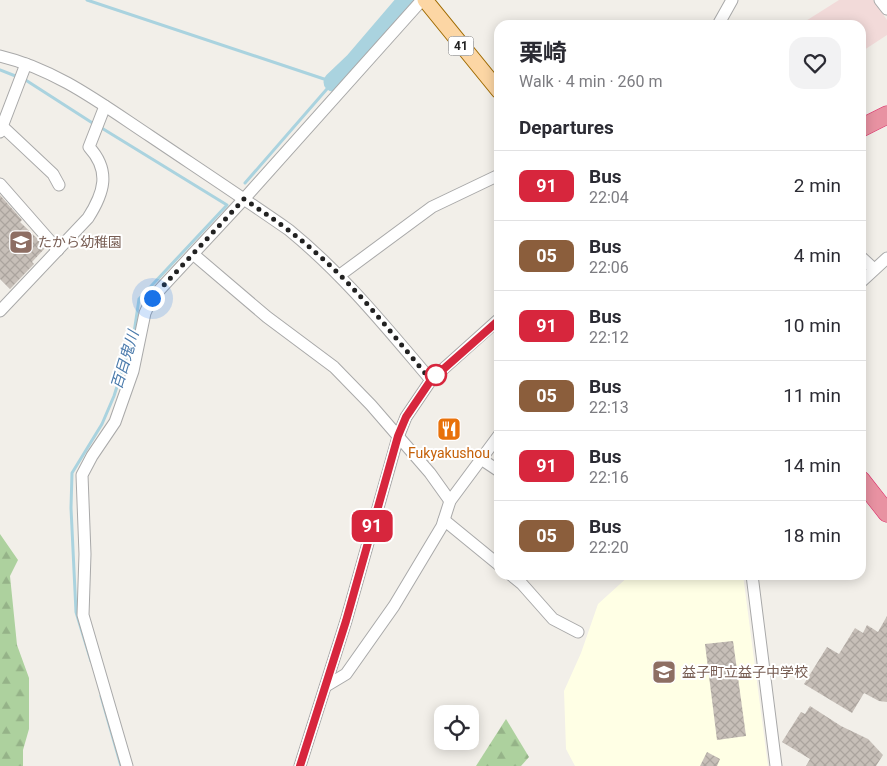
<!DOCTYPE html>
<html lang="en">
<head>
<meta charset="utf-8">
<style>
	:root { --surface:#fff; --page:#f2f2f3; --text:#2b2b33; --muted:#7c7c81; --line:#e1e1e2 }
	body { margin:0; font-family:Roboto,"Noto Sans JP",sans-serif; background:var(--page); color:var(--text); height:100vh; display:flex; flex-direction:column; font-size:19px; white-space:nowrap }
	* { box-sizing:border-box; margin:0 }
	p { font-size:16px; color:var(--muted) }
	.icon { flex:none; width:28px; height:28px; fill:none; stroke:currentColor; stroke-width:2; stroke-linecap:round; stroke-linejoin:round }
	.map { position:relative; flex:1; overflow:hidden }
	.side { position:absolute; left:494px; top:20px; width:372px; height:560px; display:flex; flex-direction:column; background:var(--surface); border-radius:15px; box-shadow:0 2px 12px #0003 }
	.side>* { flex:none }
	.badge { padding:0 10px; border-radius:8px; font-size:18px; line-height:32px }
	.tools { position:absolute; left:434px; top:705px; display:grid; gap:10px }
	.tools a { display:grid; place-items:center; width:45px; height:45px; border-radius:10px; background:var(--surface); box-shadow:0 2px 12px #0003; font-size:25px }
	.you { position:absolute; width:25px; height:25px; margin:-12px; border:4px solid #fff; border-radius:50%; background:#1a73e8; box-shadow:0 0 0 8px #1a73e833 }
	.map>.badge { position:absolute; translate:-50% -50%; box-shadow:0 0 0 2px #fff }
	h2 { padding:0 25px; font-size:19px; line-height:45px }
	.round { display:grid; place-items:center; flex:none; width:52px; height:52px; border-radius:15px; background:var(--page) }
	.headline { display:flex; align-items:center; justify-content:space-between; height:85px; padding:0 25px }
	h1 { font-size:24px; font-weight:700; line-height:38px }
	ul { padding:0; list-style:none }
	li { display:flex; align-items:center; gap:15px; height:70px; padding:0 25px; border-top:1px solid var(--line) }
	li div { flex:1 }
	li b { display:block; font-size:19px }
	li em { font-style:normal }
	li .badge { min-width:55px; font-weight:700; text-align:center }
	.map>svg:first-child { display:block }
	.commercial { fill:#f2dad9 }
	.education { fill:#ffffe5 }
	.forest { fill:url(#forest-firs) }
	.lines { fill:none; stroke-linecap:round; stroke-linejoin:round }
	.stream { stroke:#aad3df; stroke-width:3 }
	.river { stroke:#aad3df; stroke-width:19 }
	.building { fill:url(#building-cross-hatch) }
	.minor-casing { stroke:#a9a9a9; stroke-width:13 }
	.major-casing { stroke:#a06b00; stroke-width:17 }
	.highway-casing { stroke:#dc2a67; stroke-width:19 }
	.minor { stroke:#fff; stroke-width:11 }
	.major { stroke:#fcd6a4; stroke-width:15 }
	.highway { stroke:#e892a2; stroke-width:18 }
	.line-casing { stroke:#fff; stroke-width:11 }
	.line { stroke:#d7263d; stroke-width:8 }
	.walk { stroke:#222; stroke-width:5; stroke-dasharray:0 9 }
	.stop-dot { fill:#fff; stroke:#d7263d; stroke-width:2.5 }
	.labels { text-anchor:middle; dominant-baseline:central; stroke-width:4; stroke-linejoin:round; paint-order:stroke }
	.shield { fill:#fff; stroke:#646464; stroke-width:1 }
	.shield-label { font-size:12px; font-weight:bold; fill:#222 }
	.education-label { font-size:14px; fill:#785e54; stroke:#fff; text-anchor:start }
	.food-label { font-size:14px; fill:#c56008; stroke:#fff }
	.water-label { font-size:15px; font-style:italic; fill:#4a7aab; stroke:#fff }
</style>
</head>
<body>
<div class="map">
<svg width="887" height="766" viewBox="0 0 887 766">
	<defs>
		<pattern id="forest-firs" width="22" height="20" patternUnits="userSpaceOnUse" patternTransform="scale(1.25)"><rect width="22" height="20" fill="#add19e"/><path d="M5 1l3.5 6h-7zM16 11l3.5 6h-7z" fill="#95b388"/></pattern>
		<pattern id="building-cross-hatch" width="8" height="8" patternUnits="userSpaceOnUse" patternTransform="scale(1.25)"><rect width="8" height="8" fill="#c7bfb8"/><path d="M0 0l8 8M0 8l8-8" fill="none" stroke="#aba49e"/></pattern>
	</defs>
	<rect width="100%" height="100%" fill="#f2efe9"/>
	<path class="commercial" d="M 839,0 L 873,0 L 887,20 L 887,35 L 861,52 L 861,25 L 801,24 Z"/>
	<path class="education" d="M 630,575 L 743,575 L 768,766 L 575,766 L 566,749 L 564,691 L 581,653 L 598,604 Z"/>
	<g class="forest">
		<path d="M 0,534 L 18,560 L 10,576 L 17,645 L 29,678 L 29,729 L 23,750 L 23,766 L 0,766 Z"/>
		<path d="M 506,719 L 529,757 L 521,766 L 476,766 Z"/>
	</g>
	<g class="lines">
		<g class="stream">
			<path d="M 87,0 L 333,82 L 245,183"/>
			<path d="M 0,70 L 18,77"/>
			<path d="M 24,79 L 94,124"/>
			<path d="M 91,661 L 76,612 L 71,508 L 72,473 L 102,424 L 114,396 L 134,333 L 139,299 L 227,205 L 100,127"/>
			<path d="M 101,696 L 121,766"/>
		</g>
		<path class="river" d="M 333,82 L 354,62 L 407,0"/>
	</g>
	<g class="building">
		<path d="M 0,195 L 22,220 L 20,222 L 46,247 L 32,262 L 34,264 L 10,289 L 0,279 Z"/>
		<path d="M 887,616 L 887,702 L 879,701 L 864,693 L 852,713 L 804,684 L 827,647 L 839,654 L 855,628 L 863,633 L 867,625 L 878,632 Z"/>
		<path d="M 733,641 L 746,736 L 717,740 L 705,644 Z"/>
		<path d="M 810,706 L 841,726 L 868,739 L 883,755 L 876,766 L 806,766 L 810,759 L 782,742 L 801,712 L 805,714 Z"/>
		<path d="M 707,752 L 720,759 L 717,766 L 700,766 Z"/>
	</g>
	<g class="lines">
		<g class="minor-casing">
			<g id="minor">
				<path d="M 880,0 L 887,9"/>
				<path d="M 718,25 L 732,0"/>
				<path d="M 0,56 C 56,69 103,105 150,136 C 196,167 243,198 289,230 C 344,275 385,326 431,380"/>
				<path d="M 3,127 L 53,174 L 59,185"/>
				<path d="M 0,132 L 26,64"/>
				<path d="M 0,184 L 58,250"/>
				<path d="M 193,254 L 267,317 L 334,367 L 371,405 L 430,473 L 450,501"/>
				<path d="M 861,257 L 874,269"/>
				<path d="M 340,275 L 432,207 L 499,175"/>
				<path d="M 861,282 L 887,258"/>
				<path d="M 0,311 L 88,218 C 104,193 111,171 89,147 L 105,106"/>
				<path d="M 481,459 L 499,471"/>
				<path d="M 444,520 L 499,565"/>
				<path d="M 511,575 L 522,584 L 553,619 L 578,632"/>
				<path d="M 752,575 L 776,766"/>
				<path d="M 326,686 L 346,674 L 394,606 L 442,526 L 450,501 L 499,435"/>
				<path d="M 127,766 L 83,615 L 85,554 L 82,475 L 92,456 L 115,422 L 133,371 L 145,313 L 152,298 L 244,199 L 422,0"/>
				<path d="M 300,766 L 346,621 L 398,437 L 406,417 L 431,380 L 499,319"/>
			</g>
		</g>
		<g class="major-casing">
			<path id="major" d="M 425,0 L 499,91"/>
		</g>
		<g class="highway-casing">
			<g id="highway">
				<path d="M 861,128 L 887,115"/>
				<path d="M 861,480 L 887,513"/>
			</g>
		</g>
		<use href="#minor" class="minor"/>
		<use href="#major" class="major"/>
		<use href="#highway" class="highway"/>
	</g>
	<g class="lines">
		<g class="line-casing">
			<path id="line" d="M 300,766 L 346,621 L 398,436 L 406,417 L 431,380 L 499,320"/>
		</g>
		<use href="#line" class="line"/>
		<path class="walk" d="M 152,298 L 244,199 C 269,216 293,232 315,252 C 358,288 394,337 431,380 L 436,375"/>
	</g>
	<defs>
		<g id="school-square" transform="scale(1.25)"><rect x="-9" y="-9" width="18" height="18" rx="4" fill="#8d6e63" stroke="#fff"/><path d="M0-5L7-2L0 1L-7-2ZM-4 1L0 2.5L4 1V4Q0 6-4 4Z" fill="#fff"/></g>
		<g id="restaurant-square" transform="scale(1.25)"><rect x="-9" y="-9" width="18" height="18" rx="4" fill="#e8710a" stroke="#fff"/><path d="M-5-6h1v4h1v-4h1v4h1v-4h1v5L-1.5 .5V6h-2V.5L-5-1ZM5-6V6H3V1.5H1.5Q1.5-4 5-6Z" fill="#fff"/></g>
	</defs>
	<g fill-rule="evenodd">
		<use href="#school-square" x="21" y="242"/>
		<use href="#restaurant-square" x="449" y="429"/>
		<use href="#school-square" x="664" y="672"/>
	</g>
	<circle class="stop-dot" cx="436" cy="375" r="10"/>
	<g class="labels">
		<rect class="shield" x="448.5" y="36.5" width="25" height="19" rx="4"/>
		<g class="shield-label">
			<text x="461" y="46">41</text>
		</g>
		<g class="education-label">
			<text x="38" y="242">たから幼稚園</text>
			<text x="682" y="672">益子町立益子中学校</text>
		</g>
		<g class="food-label">
			<text x="449" y="453">Fukyakushou</text>
		</g>
		<g class="water-label">
			<text transform="translate(125 360) rotate(-73)">百目鬼川</text>
		</g>
	</g>
</svg>
<div class="tools">
<a><svg class="icon" aria-label="locate" viewBox="0 0 24 24"><circle cx="12" cy="12" r="6"/><path d="M12 2v4M12 18v4M2 12h4M18 12h4"/></svg></a>
</div>
<div class="you" style="left:152px;top:298px"></div>
<b class="badge" style="left:372px;top:526px;background:#d7263d;color:#fff">91</b>
<section class="side">
<div class="headline"><div><h1>栗崎</h1><p>Walk · 4 min · 260 m</p></div><a class="round"><svg class="icon" aria-label="heart" viewBox="0 0 24 24"><path d="M12 20l-8-8c-3-5 5-10 8-4 3-6 11-1 8 4z"/></svg></a></div>
<h2>Departures</h2>
<ul>
<li><span class="badge" style="background:#d7263d;color:#fff">91</span><div><b>Bus</b><p>22:04</p></div><em>2 min</em></li>
<li><span class="badge" style="background:#8b5e3c;color:#fff">05</span><div><b>Bus</b><p>22:06</p></div><em>4 min</em></li>
<li><span class="badge" style="background:#d7263d;color:#fff">91</span><div><b>Bus</b><p>22:12</p></div><em>10 min</em></li>
<li><span class="badge" style="background:#8b5e3c;color:#fff">05</span><div><b>Bus</b><p>22:13</p></div><em>11 min</em></li>
<li><span class="badge" style="background:#d7263d;color:#fff">91</span><div><b>Bus</b><p>22:16</p></div><em>14 min</em></li>
<li><span class="badge" style="background:#8b5e3c;color:#fff">05</span><div><b>Bus</b><p>22:20</p></div><em>18 min</em></li>
</ul>
</section>
</div>
</body>
</html>
